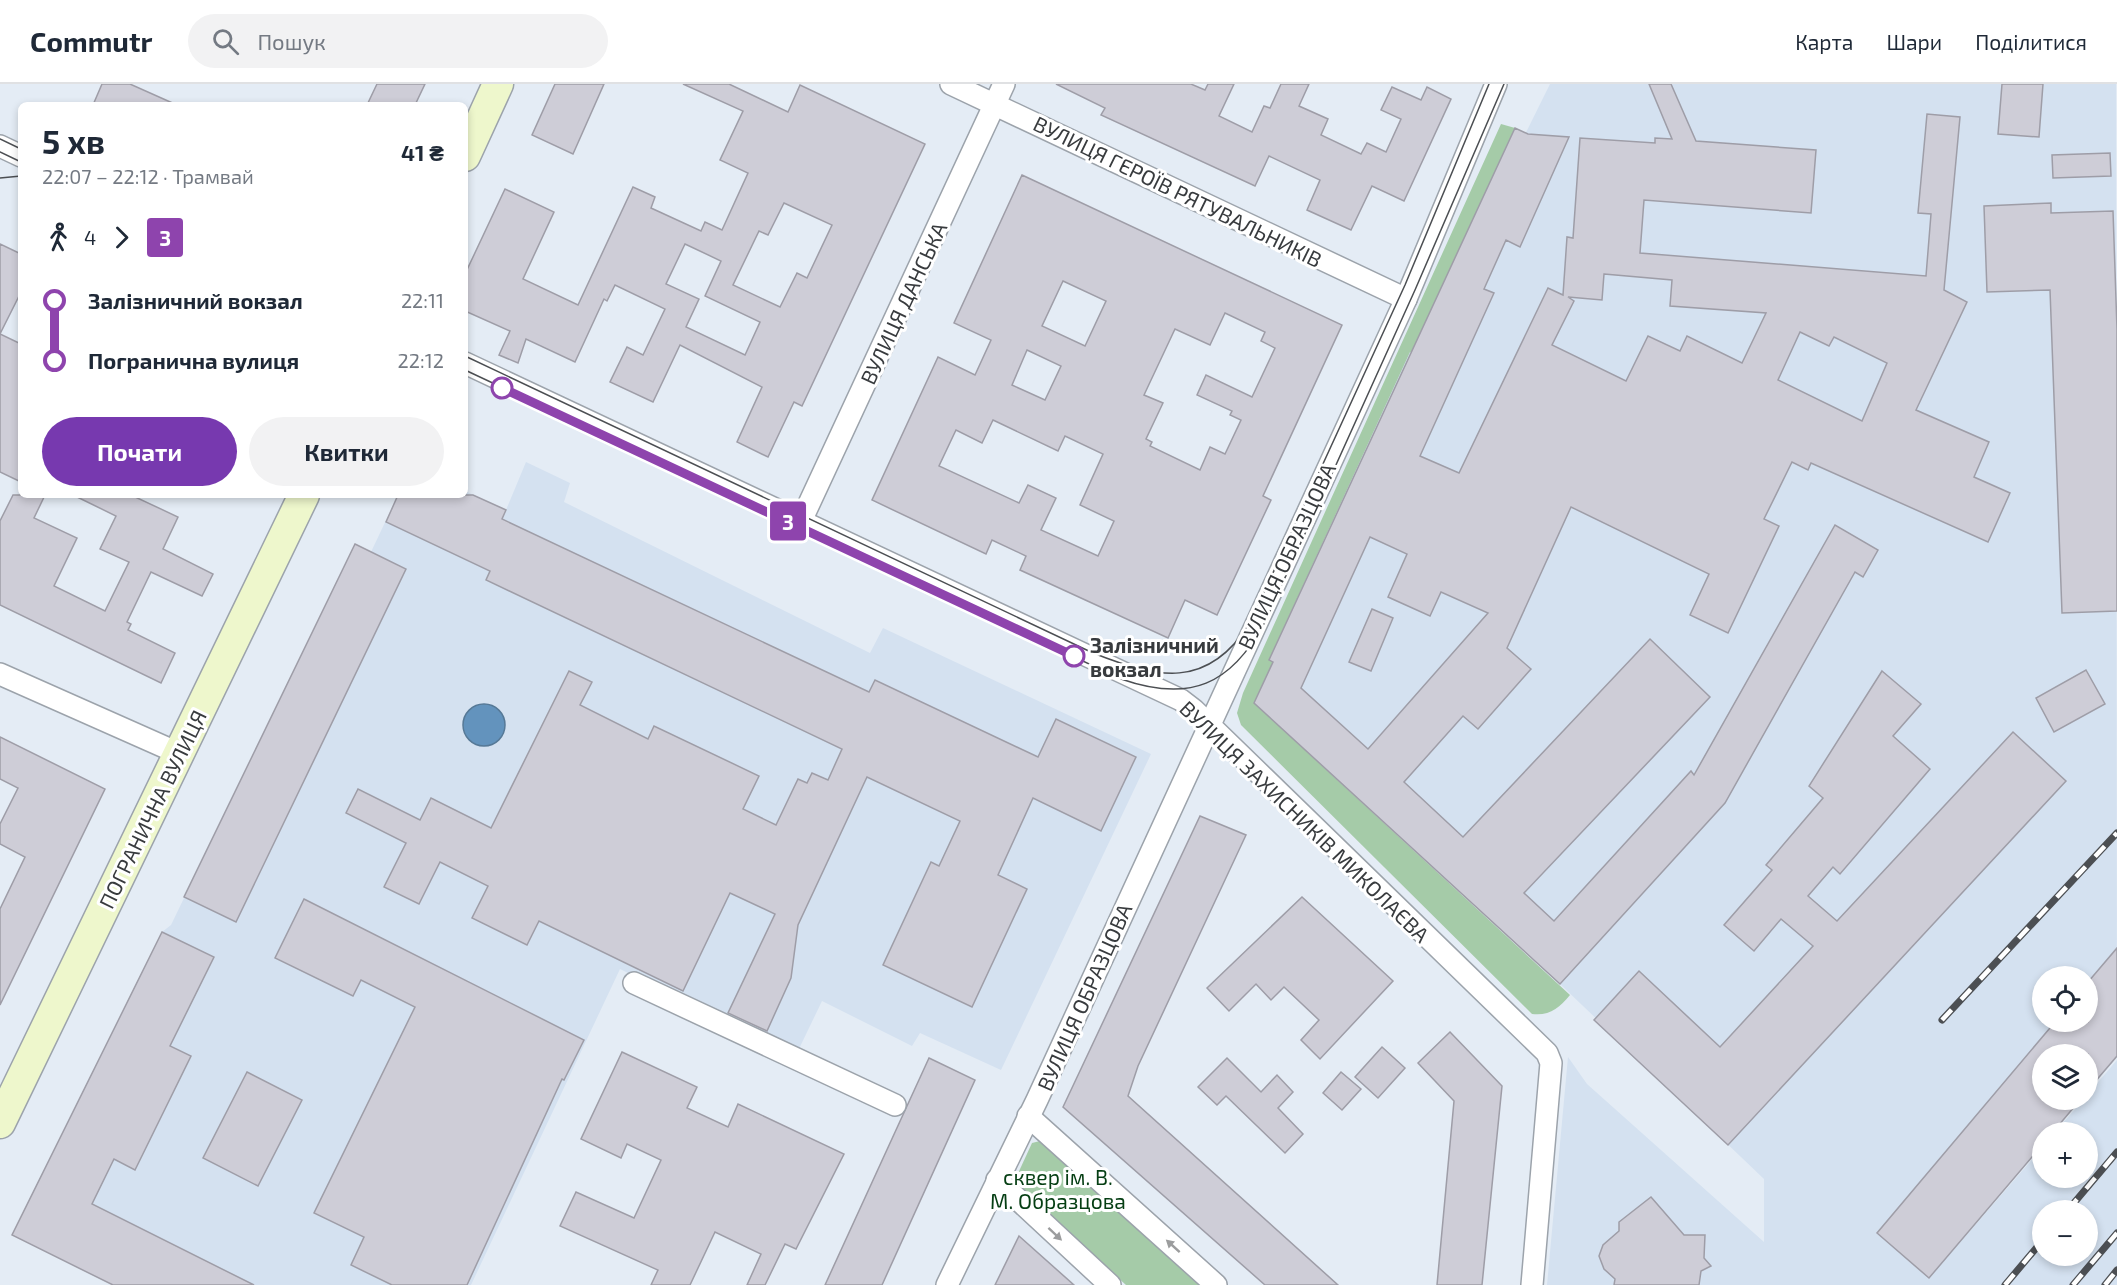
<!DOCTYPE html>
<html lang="uk">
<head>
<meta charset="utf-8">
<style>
	:root { --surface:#fff; --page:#f2f2f3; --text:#1f2937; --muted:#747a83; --line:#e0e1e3; --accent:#7739af }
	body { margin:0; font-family:"Exo 2",sans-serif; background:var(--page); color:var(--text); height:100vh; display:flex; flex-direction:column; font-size:22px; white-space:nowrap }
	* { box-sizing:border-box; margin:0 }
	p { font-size:20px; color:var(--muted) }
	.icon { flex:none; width:33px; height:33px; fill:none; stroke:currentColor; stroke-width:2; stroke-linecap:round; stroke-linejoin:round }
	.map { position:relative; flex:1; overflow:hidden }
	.sheet { position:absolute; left:18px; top:18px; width:450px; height:396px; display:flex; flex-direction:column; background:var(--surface); border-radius:9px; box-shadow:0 3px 9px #0003 }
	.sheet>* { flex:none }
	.badge { padding:0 12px; border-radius:4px; font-size:21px; line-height:39px }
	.buttons { position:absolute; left:2032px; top:882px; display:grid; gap:12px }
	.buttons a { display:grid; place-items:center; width:66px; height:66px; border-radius:50%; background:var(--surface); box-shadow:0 3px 9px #0003; font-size:30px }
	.map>.badge { position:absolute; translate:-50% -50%; box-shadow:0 0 0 3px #fff }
	.legs { display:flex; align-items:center; gap:9px; height:66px; padding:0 24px; font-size:20px }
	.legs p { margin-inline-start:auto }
	.summary { display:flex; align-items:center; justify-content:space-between; height:102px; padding:0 24px }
	h1 { font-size:33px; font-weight:700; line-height:45px }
	.primary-button { display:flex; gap:12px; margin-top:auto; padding:12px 24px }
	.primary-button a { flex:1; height:69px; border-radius:36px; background:var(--accent); color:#fff; font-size:24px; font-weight:700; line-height:69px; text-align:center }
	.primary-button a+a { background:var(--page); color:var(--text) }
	ul { padding:0 24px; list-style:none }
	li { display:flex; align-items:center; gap:21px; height:60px; font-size:22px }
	li i { display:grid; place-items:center; width:9px; height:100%; margin:0 8px; background:currentColor }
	li i::after { content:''; width:15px; height:15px; margin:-8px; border:4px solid; border-radius:50%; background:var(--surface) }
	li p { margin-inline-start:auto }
	li:first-child i { background:linear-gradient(#0000 50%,currentColor 0) }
	li:last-child i { background:linear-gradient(currentColor 50%,#0000 0) }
	header { display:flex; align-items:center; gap:36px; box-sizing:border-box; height:84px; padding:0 30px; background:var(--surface); border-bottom:2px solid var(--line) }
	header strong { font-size:28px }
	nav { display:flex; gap:33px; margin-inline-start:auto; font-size:21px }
	.search { width:420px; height:54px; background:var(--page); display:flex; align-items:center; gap:15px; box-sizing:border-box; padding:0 21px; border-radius:33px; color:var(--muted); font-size:22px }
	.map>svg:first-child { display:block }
	.built { fill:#d4e1f0; fill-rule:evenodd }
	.green { fill:#a5cba8 }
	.water { fill:#6393bd; stroke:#567997; stroke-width:1.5 }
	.building { fill:#cecdd7; stroke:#9e9da7; stroke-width:1.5; fill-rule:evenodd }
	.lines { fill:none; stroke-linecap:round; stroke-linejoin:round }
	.minor-casing { stroke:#9ca3ab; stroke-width:24 }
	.secondary-casing { stroke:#9ca3ab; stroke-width:33 }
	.minor { stroke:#fff; stroke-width:21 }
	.secondary { stroke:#eef7cc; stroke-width:30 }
	.tram { stroke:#4c4f53; stroke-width:1.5 }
	.rail-casing { stroke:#4c4f53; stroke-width:7 }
	.rail { stroke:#fff; stroke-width:4.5; stroke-dasharray:14; stroke-linecap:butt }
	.oneway { fill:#9c9d9e }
	.line-1-casing { stroke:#fff; stroke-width:14 }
	.line-1 { stroke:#8e44ad; stroke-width:9 }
	.stop-1-dot { fill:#fff; stroke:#8e44ad; stroke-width:3 }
	.labels { text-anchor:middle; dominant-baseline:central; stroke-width:6; stroke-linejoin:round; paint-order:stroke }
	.street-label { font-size:21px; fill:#383b3e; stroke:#fff }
	.stop-label { font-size:21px; font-weight:bold; fill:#383b3e; stroke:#fff; text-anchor:start }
	.park-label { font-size:21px; fill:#053e13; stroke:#fff }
</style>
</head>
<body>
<header>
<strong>Commutr</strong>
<div class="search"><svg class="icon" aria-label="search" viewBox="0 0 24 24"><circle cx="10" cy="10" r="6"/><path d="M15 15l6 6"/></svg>Пошук</div>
<nav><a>Карта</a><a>Шари</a><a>Поділитися</a></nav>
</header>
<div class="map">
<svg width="2117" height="1201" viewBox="0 0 2117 1201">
	<rect width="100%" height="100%" fill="#e4ecf5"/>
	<g class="built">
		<path d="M 1550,0 L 2116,0 L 2117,973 L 2088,1007 L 2088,970 L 2043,970 L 2043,1016 L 2081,1016 L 2053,1048 L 2043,1048 L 2043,1060 L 1944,1177 L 2043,1063 L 2043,1094 L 2088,1094 L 2088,1048 L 2055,1048 L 2083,1016 L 2088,1016 L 2088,1010 L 2117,976 L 2117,1201 L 1547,1201 L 1568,973 L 1587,1000 L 1764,1158 L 1764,1095 L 1560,900 L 1254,619 L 1273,578 L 1269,576 L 1410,267 L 1416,270 ZM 2043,892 L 2088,892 L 2088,938 L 2043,938 ZM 2043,1126 L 2088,1126 L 2088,1172 L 2043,1172 Z"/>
		<path d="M 526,378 L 570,399 L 564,418 L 870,569 L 883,544 L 1151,670 L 1001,986 L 920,949 L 912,962 L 822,917 L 796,971 L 620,885 L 471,1201 L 113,1201 L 12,1151 L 162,848 L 171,841 L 355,460 L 371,468 L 398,411 L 465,411 L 465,407 L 506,426 Z"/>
	</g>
	<g class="green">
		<path d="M 1501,40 L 1515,44 L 1417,271 L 1410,268 L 1269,576 L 1273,578 L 1254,619 L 1570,911 C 1559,924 1550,932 1532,930 L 1241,641 L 1237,629 L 1243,609 Z"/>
		<path d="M 1040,1057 L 1053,1064 L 1204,1201 L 1126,1201 L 1031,1115 L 1015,1096 L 1032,1059 Z"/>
	</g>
	<circle class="water" cx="484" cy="641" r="21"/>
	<g class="building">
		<path d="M 102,0 L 130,0 L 177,21 L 93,21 Z"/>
		<path d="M 377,0 L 425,0 L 415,21 L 367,21 Z"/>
		<path d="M 555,0 L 604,0 L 573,70 L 532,51 Z"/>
		<path d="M 683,0 L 729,0 L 788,28 L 800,1 L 925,60 L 802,322 L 794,318 L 768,373 L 737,358 L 762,303 L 680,261 L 653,318 L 610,298 L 627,263 L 643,271 L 665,225 L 615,201 L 607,217 L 604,215 L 575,278 L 526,255 L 518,279 L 499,271 L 510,247 L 465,227 L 465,190 L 505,105 L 554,128 L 523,195 L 578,221 L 633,103 L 655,113 L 651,124 L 701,147 L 705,138 L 722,146 L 748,89 L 720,76 L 743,27 ZM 784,119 L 832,141 L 807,194 L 797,189 L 780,223 L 733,201 L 759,147 L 768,151 ZM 685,160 L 721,177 L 705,212 L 760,238 L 745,271 L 686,243 L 699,215 L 666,200 Z"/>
		<path d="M 1056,0 L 1191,0 L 1205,6 L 1208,0 L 1234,0 L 1219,32 L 1252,48 L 1264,22 L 1270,24 L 1281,0 L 1309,0 L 1299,22 L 1328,35 L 1321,51 L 1361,70 L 1367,59 L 1386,68 L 1401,35 L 1381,26 L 1392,3 L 1421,16 L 1427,3 L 1451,15 L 1404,117 L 1372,102 L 1351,146 L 1307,126 L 1320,96 L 1269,72 L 1255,102 L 1101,31 L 1105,24 Z"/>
		<path d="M 1649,0 L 1671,0 L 1696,57 L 1816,66 L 1811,129 L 1644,116 L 1640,169 L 1926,192 L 1931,130 L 1918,129 L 1927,30 L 1960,33 L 1944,206 L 1967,218 L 1916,326 L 1989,358 L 1974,393 L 2010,409 L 1988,458 L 1811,379 L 1808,386 L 1792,378 L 1764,435 L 1779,442 L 1728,549 L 1690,531 L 1709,490 L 1571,423 L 1507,564 L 1531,585 L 1478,645 L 1463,632 L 1404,698 L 1463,753 L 1650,555 L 1710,613 L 1524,809 L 1554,837 L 1691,687 L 1694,691 L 1835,441 L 1878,466 L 1863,493 L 1855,488 L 1725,719 L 1560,900 L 1254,619 L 1273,578 L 1269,576 L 1515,44 L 1528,50 L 1569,53 L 1520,163 L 1506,156 L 1484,205 L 1494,209 L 1420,372 L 1459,389 L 1548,204 L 1563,211 L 1567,153 L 1573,154 L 1580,54 L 1655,59 L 1655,54 L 1672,55 ZM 1604,190 L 1672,196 L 1670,222 L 1766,229 L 1742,279 L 1687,252 L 1680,267 L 1648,252 L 1626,297 L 1552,261 L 1574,217 L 1568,213 L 1602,216 ZM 1800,248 L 1829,262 L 1834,253 L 1887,279 L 1862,337 L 1778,296 ZM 1370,453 L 1407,470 L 1388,513 L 1430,532 L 1441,508 L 1488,529 L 1368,665 L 1301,604 Z"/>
		<path d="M 2002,0 L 2043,0 L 2039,53 L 1998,50 Z"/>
		<path d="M 2110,69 L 2111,92 L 2053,94 L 2052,71 Z"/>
		<path d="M 1022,91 L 1342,241 L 1263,412 L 1271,416 L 1217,531 L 1185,516 L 1168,554 L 1020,486 L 1026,472 L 992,456 L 986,470 L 872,416 L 938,273 L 975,291 L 991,256 L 954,239 ZM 1063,197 L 1106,217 L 1085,262 L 1042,242 ZM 1225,229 L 1265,248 L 1261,257 L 1275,264 L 1252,313 L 1206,291 L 1197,311 L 1232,327 L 1230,331 L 1241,336 L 1225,370 L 1210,363 L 1200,386 L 1150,362 L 1152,358 L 1146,355 L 1163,319 L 1144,311 L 1175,245 L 1210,261 ZM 1027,266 L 1061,282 L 1045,316 L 1012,301 ZM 993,336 L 1058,367 L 1065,352 L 1103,370 L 1080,421 L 1114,437 L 1098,472 L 1041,446 L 1056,414 L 1028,401 L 1019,419 L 939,382 L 956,346 L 982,359 Z"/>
		<path d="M 2051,119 L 2051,129 L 2113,127 L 2117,245 L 2117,527 L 2062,529 L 2050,206 L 1987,208 L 1984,122 Z"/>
		<path d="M 0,160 L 21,170 L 21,208 L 0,250 L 21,260 L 21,398 L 0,388 Z"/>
		<path d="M 13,411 L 45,411 L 34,434 L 77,454 L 54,502 L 105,527 L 129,478 L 100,465 L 116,432 L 73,411 L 131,411 L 178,433 L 163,465 L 213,490 L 202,512 L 151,488 L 127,538 L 131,540 L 128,546 L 175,569 L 161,599 L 0,521 L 0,437 Z"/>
		<path d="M 398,411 L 473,411 L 506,426 L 502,435 L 869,608 L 875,596 L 1038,673 L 1056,635 L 1136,673 L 1101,747 L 1033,714 L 998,791 L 1027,805 L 972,923 L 883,881 L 931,778 L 939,782 L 960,737 L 867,693 L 798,841 L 791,894 L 767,947 L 728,929 L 775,830 L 730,809 L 683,907 L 539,837 L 527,861 L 472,834 L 488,802 L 440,778 L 419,820 L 384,803 L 406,759 L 346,729 L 358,705 L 420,736 L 431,714 L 491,744 L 569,587 L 592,598 L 580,621 L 648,655 L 654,642 L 759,692 L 743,725 L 776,741 L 798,695 L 807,699 L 812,689 L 828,696 L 842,665 L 486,496 L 490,487 L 386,438 Z"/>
		<path d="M 355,460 L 406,485 L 236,838 L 184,813 Z"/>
		<path d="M 1372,525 L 1393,534 L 1371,587 L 1349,578 Z"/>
		<path d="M 2086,586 L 2105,620 L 2054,648 L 2036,614 Z"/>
		<path d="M 1882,587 L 1921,620 L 1893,652 L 1930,685 L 1840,790 L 1833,783 L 1808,812 L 1837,837 L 2013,648 L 2066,697 L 1728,1061 L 1594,936 L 1639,887 L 1720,963 L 1813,862 L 1781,835 L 1754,867 L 1724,841 L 1772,786 L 1766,781 L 1823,714 L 1809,702 Z"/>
		<path d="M 0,653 L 105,705 L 0,921 L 0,825 L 25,773 L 0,760 L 0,740 L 18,704 L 0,695 Z"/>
		<path d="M 1200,732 L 1246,751 L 1138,982 L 1128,1012 L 1338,1201 L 1265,1201 L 1063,1023 Z"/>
		<path d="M 1302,813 L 1393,897 L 1320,975 L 1301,956 L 1319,936 L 1284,903 L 1271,916 L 1256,900 L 1229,927 L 1207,904 Z"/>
		<path d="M 304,815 L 584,956 L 564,996 L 562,995 L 467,1201 L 392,1201 L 351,1181 L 364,1153 L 314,1129 L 415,923 L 361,896 L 353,912 L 275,874 Z"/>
		<path d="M 162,848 L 214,873 L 170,962 L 191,972 L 135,1086 L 114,1075 L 92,1120 L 254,1201 L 113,1201 L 12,1151 Z"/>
		<path d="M 2117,864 L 2117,972 L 2088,1006 L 2088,970 L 2043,970 L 2043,1016 L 2080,1016 L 2053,1048 L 2043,1048 L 2043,1060 L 1929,1194 L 1877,1149 L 2055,938 L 2088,938 L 2088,898 Z"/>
		<path d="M 1450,948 L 1502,1002 L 1482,1201 L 1437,1201 L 1454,1017 L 1418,979 Z"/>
		<path d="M 1382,963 L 1405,984 L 1378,1014 L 1355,993 Z"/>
		<path d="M 622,968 L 697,1003 L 687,1024 L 728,1043 L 738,1020 L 844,1070 L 796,1165 L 785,1160 L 765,1201 L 747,1201 L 761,1170 L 715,1148 L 690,1201 L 651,1201 L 658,1186 L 560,1142 L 576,1108 L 634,1134 L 661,1076 L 627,1060 L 621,1074 L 581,1055 Z"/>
		<path d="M 929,974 L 975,996 L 882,1201 L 825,1201 Z"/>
		<path d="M 1227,974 L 1261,1008 L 1277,991 L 1293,1008 L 1278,1024 L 1303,1050 L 1285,1069 L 1226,1012 L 1217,1021 L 1198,1003 Z"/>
		<path d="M 247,988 L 302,1016 L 258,1102 L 203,1074 Z"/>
		<path d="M 1341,988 L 1361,1005 L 1342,1026 L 1323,1009 Z"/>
		<path d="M 1651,1113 L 1684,1151 L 1705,1151 L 1704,1174 L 1711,1182 L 1701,1187 L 1699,1201 L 1614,1201 L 1615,1195 L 1604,1185 L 1599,1172 L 1603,1161 L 1619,1147 L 1619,1138 Z"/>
		<path d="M 1019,1152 L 1074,1201 L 995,1201 Z"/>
	</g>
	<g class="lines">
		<g class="minor-casing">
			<g id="minor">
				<path d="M 951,0 L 1406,215"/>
				<path d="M 0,62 L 21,72"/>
				<path d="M 465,279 L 1181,616 L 1194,626 L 1547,969 L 1551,979 L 1532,1201"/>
				<path d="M 801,437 L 1004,0"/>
				<path d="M 0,590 L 178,669"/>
				<path d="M 634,899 L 895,1021"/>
				<path d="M 1028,1032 L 1216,1201"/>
				<path d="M 997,1096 L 1110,1201"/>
				<path d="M 947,1201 L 1037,1016 L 1406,215 L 1496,0"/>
			</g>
		</g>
		<g class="secondary-casing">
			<g id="secondary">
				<path d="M 465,72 L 498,0"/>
				<path d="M 0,1039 L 304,411"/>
			</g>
		</g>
		<use href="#minor" class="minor"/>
		<use href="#secondary" class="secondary"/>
		<g class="tram">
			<path d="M 0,55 L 21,65"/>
			<path d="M 0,68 L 21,78"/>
			<path d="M 0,94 L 21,92"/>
			<path d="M 465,272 L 1093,569 C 1157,594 1207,607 1250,539 L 1405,201 L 1489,0"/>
			<path d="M 465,286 L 1121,595 C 1190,619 1231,601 1265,538 L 1415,206 L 1504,0"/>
		</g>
		<g class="rail-casing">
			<g id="rail">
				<path d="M 1942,936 L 2117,749"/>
				<path d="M 2068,1126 L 2117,1068"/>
				<path d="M 2005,1201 L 2043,1156"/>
				<path d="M 2073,1201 L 2117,1149"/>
				<path d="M 2105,1201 L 2117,1186"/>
			</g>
		</g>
		<use href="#rail" class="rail"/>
	</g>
	<defs><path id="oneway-solid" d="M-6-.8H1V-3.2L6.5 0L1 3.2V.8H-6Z" transform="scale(1.5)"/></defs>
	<g class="oneway">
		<use href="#oneway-solid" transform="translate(1055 1150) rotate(43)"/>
		<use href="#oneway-solid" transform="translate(1173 1162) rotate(-138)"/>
	</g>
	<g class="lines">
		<g class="line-1-casing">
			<path id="line-1" d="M 502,304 L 1074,572"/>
		</g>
		<use href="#line-1" class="line-1"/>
	</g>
	<g class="stop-1-dot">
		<circle cx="502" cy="304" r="10"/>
		<circle cx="1074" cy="572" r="10"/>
	</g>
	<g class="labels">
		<g class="street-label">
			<text transform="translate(1178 107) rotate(26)">ВУЛИЦЯ ГЕРОЇВ РЯТУВАЛЬНИКІВ</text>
			<text transform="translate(903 219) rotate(-65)">ВУЛИЦЯ ДАНСЬКА</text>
			<text transform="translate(1286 472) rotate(-65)">ВУЛИЦЯ ОБРАЗЦОВА</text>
			<text transform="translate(152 725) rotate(-64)">ПОГРАНИЧНА ВУЛИЦЯ</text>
			<text transform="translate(1305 737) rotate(44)">ВУЛИЦЯ ЗАХИСНИКІВ МИКОЛАЄВА</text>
			<text transform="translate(1084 913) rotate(-66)">ВУЛИЦЯ ОБРАЗЦОВА</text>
		</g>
		<g class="stop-label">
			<text x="1090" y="560">Залізничний<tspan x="1090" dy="24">вокзал</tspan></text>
		</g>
		<g class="park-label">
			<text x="1058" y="1092">сквер ім. В.<tspan x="1058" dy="24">М. Образцова</tspan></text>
		</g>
	</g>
</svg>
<div class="buttons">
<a><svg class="icon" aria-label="locate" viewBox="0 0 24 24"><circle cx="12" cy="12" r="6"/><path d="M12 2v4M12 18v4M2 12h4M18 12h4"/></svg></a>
<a><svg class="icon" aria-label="layers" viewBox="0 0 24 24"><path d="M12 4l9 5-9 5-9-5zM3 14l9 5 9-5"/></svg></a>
<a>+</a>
<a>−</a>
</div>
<b class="badge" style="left:788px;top:437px;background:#8e44ad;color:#fff">3</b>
<section class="sheet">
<div class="summary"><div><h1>5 хв</h1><p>22:07 – 22:12 · Трамвай</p></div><b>41 ₴</b></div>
<div class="legs"><svg class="icon" aria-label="walk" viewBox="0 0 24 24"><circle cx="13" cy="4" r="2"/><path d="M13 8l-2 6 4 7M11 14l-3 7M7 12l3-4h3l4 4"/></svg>4<svg class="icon" aria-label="forward" viewBox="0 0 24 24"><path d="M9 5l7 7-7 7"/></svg><b class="badge" style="background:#8e44ad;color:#fff">3</b></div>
<ul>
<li><i style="color:#8e44ad"></i><b>Залізничний вокзал</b><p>22:11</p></li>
<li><i style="color:#8e44ad"></i><b>Погранична вулиця</b><p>22:12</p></li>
</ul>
<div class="primary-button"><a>Почати</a><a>Квитки</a></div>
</section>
</div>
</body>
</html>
